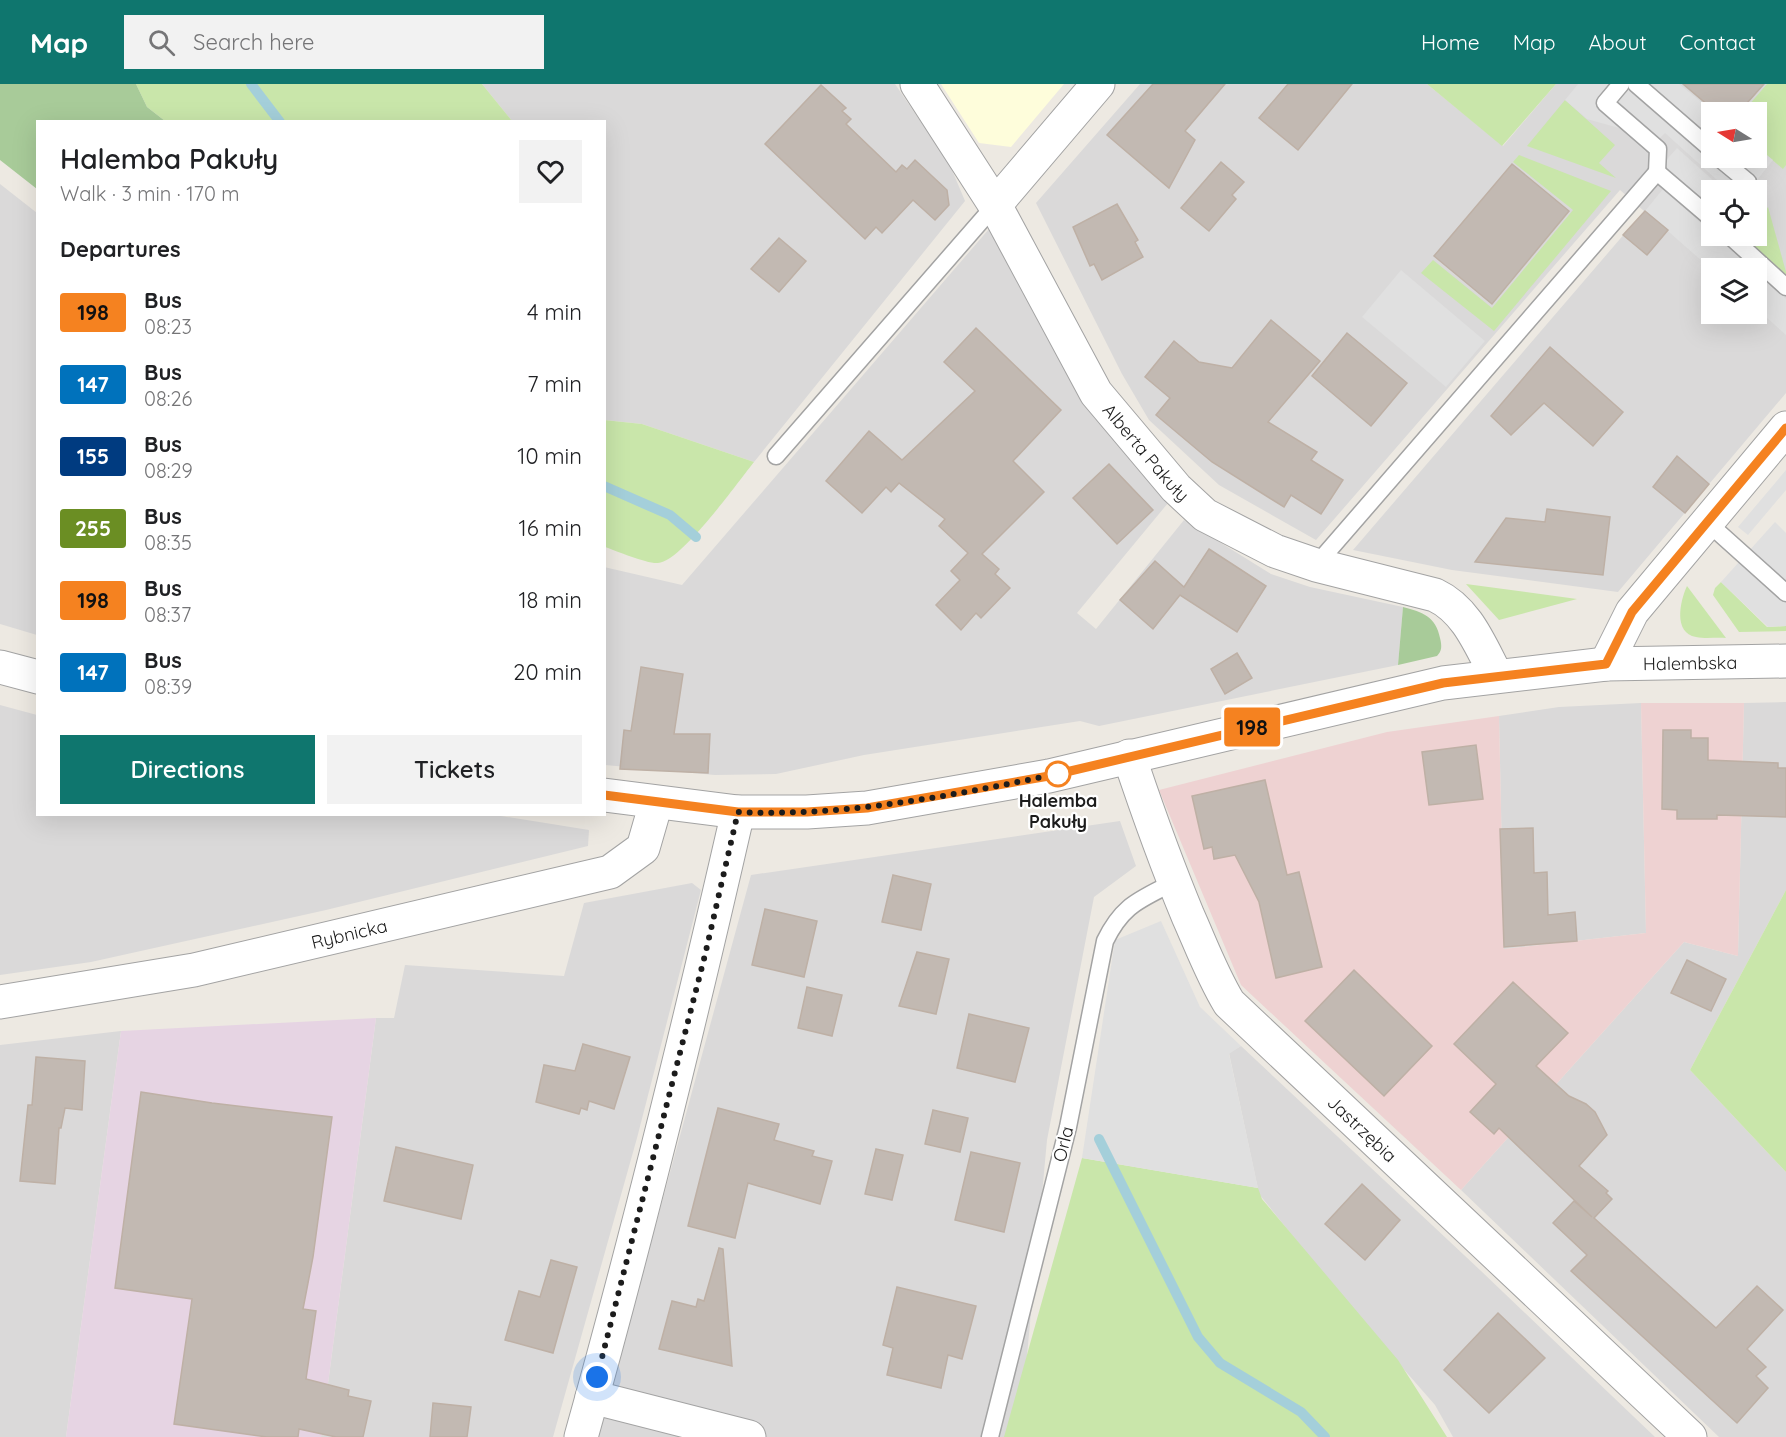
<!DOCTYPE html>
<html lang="en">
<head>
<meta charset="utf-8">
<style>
	:root { --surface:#fff; --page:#f2f2f2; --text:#202124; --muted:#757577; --accent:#0f766e }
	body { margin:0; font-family:Quicksand,sans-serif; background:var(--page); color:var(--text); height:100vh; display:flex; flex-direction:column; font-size:22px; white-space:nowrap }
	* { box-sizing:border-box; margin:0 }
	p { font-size:20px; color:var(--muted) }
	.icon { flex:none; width:33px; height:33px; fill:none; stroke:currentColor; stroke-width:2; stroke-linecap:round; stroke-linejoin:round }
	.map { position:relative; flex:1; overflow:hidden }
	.panel { position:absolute; left:36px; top:36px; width:570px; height:696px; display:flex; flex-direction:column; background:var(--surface); border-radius:0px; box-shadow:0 6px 24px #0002 }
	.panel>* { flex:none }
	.badge { padding:0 12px; border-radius:4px; font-size:21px; line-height:39px }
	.needle { width:39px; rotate:281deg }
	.controls { position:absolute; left:1701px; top:18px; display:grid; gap:12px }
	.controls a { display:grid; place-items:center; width:66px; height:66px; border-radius:0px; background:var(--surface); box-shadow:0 6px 24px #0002; font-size:30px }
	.you { position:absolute; width:30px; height:30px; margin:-15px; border:4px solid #fff; border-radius:50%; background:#1a73e8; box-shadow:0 0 0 9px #1a73e833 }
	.map>.badge { position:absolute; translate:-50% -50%; box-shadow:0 0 0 3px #fff }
	h2 { padding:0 24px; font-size:22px; line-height:54px }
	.round { display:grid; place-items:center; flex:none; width:63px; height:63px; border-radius:0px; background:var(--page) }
	.overview { display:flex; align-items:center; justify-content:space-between; height:102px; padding:0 24px }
	h1 { font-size:28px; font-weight:600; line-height:45px }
	.button { display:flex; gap:12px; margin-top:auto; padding:12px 24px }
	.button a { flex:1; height:69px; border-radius:0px; background:var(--accent); color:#fff; font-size:24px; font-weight:600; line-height:69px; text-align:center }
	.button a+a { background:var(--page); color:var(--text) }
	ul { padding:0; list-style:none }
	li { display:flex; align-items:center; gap:18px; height:72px; padding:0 24px }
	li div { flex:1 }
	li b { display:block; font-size:22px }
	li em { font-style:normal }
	li .badge { min-width:66px; font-weight:700; text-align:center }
	header { display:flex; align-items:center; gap:36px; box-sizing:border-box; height:84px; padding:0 30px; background:var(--accent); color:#fff }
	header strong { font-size:28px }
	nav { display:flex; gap:33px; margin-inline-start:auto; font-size:21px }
	.search { width:420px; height:54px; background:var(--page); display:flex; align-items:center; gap:15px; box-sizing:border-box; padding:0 21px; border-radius:0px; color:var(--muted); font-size:22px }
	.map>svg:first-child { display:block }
	.residential { fill:#dad9d9; fill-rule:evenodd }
	.commercial { fill:#eed2d2 }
	.industrial { fill:#e6d4e3 }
	.education { fill:#fefddb }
	.grass { fill:#c9e6aa }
	.forest { fill:#a8cb99 }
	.parking { fill:#e0e0e0 }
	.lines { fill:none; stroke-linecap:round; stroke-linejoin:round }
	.stream { stroke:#a4cfda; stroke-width:10 }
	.building { fill:#c2b9b2; stroke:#beb0a5; stroke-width:1.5 }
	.service-casing { stroke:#a3a3a3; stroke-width:19 }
	.minor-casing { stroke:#a3a3a3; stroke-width:35 }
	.tertiary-casing { stroke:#a3a3a3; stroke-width:35 }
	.service { stroke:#fff; stroke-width:16 }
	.minor { stroke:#fff; stroke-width:33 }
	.tertiary { stroke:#fff; stroke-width:33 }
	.line-casing { stroke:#fff; stroke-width:14 }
	.line { stroke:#f58220; stroke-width:9 }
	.walk { stroke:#1c1c1c; stroke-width:6; stroke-dasharray:0 10.8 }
	.stop-dot { fill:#fff; stroke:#f58220; stroke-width:3 }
	.labels { text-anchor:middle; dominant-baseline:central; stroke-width:4.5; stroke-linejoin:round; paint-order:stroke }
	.street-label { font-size:18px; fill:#1c1c1c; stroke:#fff }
	.stop-label { font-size:18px; font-weight:bold; fill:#1c1c1c; stroke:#fff }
</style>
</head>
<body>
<header>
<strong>Map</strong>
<div class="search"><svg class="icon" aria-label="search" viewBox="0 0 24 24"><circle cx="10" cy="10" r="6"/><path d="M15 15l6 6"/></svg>Search here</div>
<nav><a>Home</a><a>Map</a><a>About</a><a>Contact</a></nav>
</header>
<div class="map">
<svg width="1786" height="1353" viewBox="0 0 1786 1353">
	<rect width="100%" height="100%" fill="#ede9e2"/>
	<g class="residential">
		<path d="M 482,0 L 895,0 L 949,79 L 965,117 L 754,378 L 642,340 L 605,336 L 604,38 L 512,37 Z"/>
		<path d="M 1140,0 L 1427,0 L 1503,62 L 1556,0 L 1786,0 L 1786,309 L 1618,508 L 1452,486 L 1353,466 L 1644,127 L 1620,106 L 1316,456 L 1219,401 L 1149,336 L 1122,290 L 1036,119 ZM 1712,28 L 1756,28 L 1756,74 L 1712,74 ZM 1712,106 L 1756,106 L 1756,152 L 1712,152 ZM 1712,184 L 1756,184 L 1756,230 L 1712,230 Z"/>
		<path d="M 0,100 L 37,129 L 37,551 L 0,540 Z"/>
		<path d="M 989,145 L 1077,308 L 1126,371 L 1168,419 L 1077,529 L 1096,545 L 1184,436 L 1271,490 L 1310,503 L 1403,523 L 1398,581 L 1099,642 L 1080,637 L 864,671 L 776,690 L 715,691 L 605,681 L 604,483 L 682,501 Z"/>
		<path d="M 1786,618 L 1786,806 L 1690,986 L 1786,1088 L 1786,1353 L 1719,1353 L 1461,1106 L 1684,858 L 1738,872 L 1744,619 Z"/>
		<path d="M 1641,619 L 1646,849 L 1504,865 L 1499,632 L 1559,623 Z"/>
		<path d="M 0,621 L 37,631 L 38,730 L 495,731 L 589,746 L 588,762 L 326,826 L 91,878 L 0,891 Z"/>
		<path d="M 1120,737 L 1136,782 L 1094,813 L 1047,1056 L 1022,1325 L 1027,1353 L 598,1353 L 751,791 Z"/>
		<path d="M 692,799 L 701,806 L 637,1054 L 553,1353 L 321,1353 L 376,934 L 394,934 L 405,881 L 564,892 L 584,819 Z"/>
		<path d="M 121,947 L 66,1353 L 0,1353 L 0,961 Z"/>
		<path d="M 1241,962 L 1480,1186 L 1655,1353 L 1453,1353 L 1435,1321 L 1359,1234 L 1259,1110 L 1229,969 Z"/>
	</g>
	<path class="commercial" d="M 1641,619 L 1744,619 L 1738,872 L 1684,858 L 1461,1106 L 1241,901 L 1159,706 L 1387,648 L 1499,632 L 1504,865 L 1646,849 Z"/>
	<path class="industrial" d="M 376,934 L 321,1353 L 66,1353 L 121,947 Z"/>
	<path class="education" d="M 941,0 L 1064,0 L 1011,63 L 979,59 Z"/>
	<g class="grass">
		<path d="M 136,0 L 482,0 L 512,37 L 165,37 L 147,23 Z"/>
		<path d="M 1427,0 L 1556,0 L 1502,62 Z"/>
		<path d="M 1767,0 L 1786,0 L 1786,81 L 1783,85 L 1757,63 L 1756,28 L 1743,28 Z"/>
		<path d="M 1565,16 L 1615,61 L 1599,79 L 1616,94 L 1527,62 Z"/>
		<path d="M 1519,71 L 1611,107 L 1494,247 L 1421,189 L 1433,176 L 1492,224 L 1573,126 L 1513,78 Z"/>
		<path d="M 1768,123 L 1786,188 L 1786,193 L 1743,154 L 1746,152 L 1756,152 L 1757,138 Z"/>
		<path d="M 604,336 L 642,340 L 754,378 C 738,398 681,478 658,479 C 647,480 617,467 605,463 Z"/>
		<path d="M 1721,498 L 1767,543 L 1786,542 L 1786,547 L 1739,548 L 1713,511 L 1715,504 Z"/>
		<path d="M 1466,500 L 1577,515 L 1499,536 Z"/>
		<path d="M 1687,502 L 1726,554 C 1717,553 1706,555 1696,553 C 1673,549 1680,517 1687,502 Z"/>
		<path d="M 1786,806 L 1786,1088 L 1690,986 Z"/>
		<path d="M 1082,1074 L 1258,1104 L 1262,1115 L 1398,1276 L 1447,1353 L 1004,1353 Z"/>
	</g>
	<g class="forest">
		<path d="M 0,0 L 136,0 L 147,23 L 165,37 L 38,38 L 37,105 L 0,76 Z"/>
		<path d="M 1403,523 C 1423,528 1436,533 1440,554 C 1442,562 1442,567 1437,572 L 1398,581 Z"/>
	</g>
	<g class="parking">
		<path d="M 1578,0 L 1679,0 L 1714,28 L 1712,28 L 1712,74 L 1756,74 L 1757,63 L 1773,76 L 1749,106 L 1728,106 L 1665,49 L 1646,68 L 1619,44 L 1587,35 L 1565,16 Z"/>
		<path d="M 1677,64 L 1724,106 L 1712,106 L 1711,126 L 1661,82 Z"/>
		<path d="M 1663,105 L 1711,148 L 1712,152 L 1715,152 L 1752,184 L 1711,185 L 1645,127 Z"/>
		<path d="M 1401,186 L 1485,257 L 1446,303 L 1362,233 Z"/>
		<path d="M 1757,188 L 1786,215 L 1786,251 L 1757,225 Z"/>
		<path d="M 1786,386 L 1786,406 L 1748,451 L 1738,443 Z"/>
		<path d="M 1775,438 L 1786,449 L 1786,542 L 1768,543 L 1721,498 Z"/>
		<path d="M 1161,837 L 1200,923 L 1241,962 L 1229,970 L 1258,1104 L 1082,1074 L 1115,856 Z"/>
	</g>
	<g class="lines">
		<g class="stream">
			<path d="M 251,0 L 280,38"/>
			<path d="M 604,402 L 670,431 L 696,453"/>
			<path d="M 1099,1055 L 1198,1253 L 1220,1279 L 1301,1328 L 1325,1353"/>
		</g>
	</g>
	<g class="building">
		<path d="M 1153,0 L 1225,0 L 1185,47 L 1195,56 L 1169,104 L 1107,51 Z"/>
		<path d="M 1288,0 L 1352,0 L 1298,66 L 1259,34 Z"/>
		<path d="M 1683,0 L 1764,0 L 1739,28 L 1716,28 Z"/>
		<path d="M 821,1 L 846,24 L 842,27 L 851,35 L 846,40 L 896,88 L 902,81 L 907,85 L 915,76 L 947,106 L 949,121 L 935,136 L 913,116 L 882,149 L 876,143 L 865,155 L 765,60 Z"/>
		<path d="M 1221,78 L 1244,98 L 1232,111 L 1236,115 L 1209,147 L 1181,124 Z"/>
		<path d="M 1512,80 L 1569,127 L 1492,220 L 1434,172 Z"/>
		<path d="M 1117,120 L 1138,156 L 1135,158 L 1143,173 L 1102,196 L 1094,180 L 1090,182 L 1073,143 Z"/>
		<path d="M 1645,127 L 1668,146 L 1647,171 L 1623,151 Z"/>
		<path d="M 779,154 L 806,177 L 779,208 L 751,185 Z"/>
		<path d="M 1271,236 L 1320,277 L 1268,338 L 1317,368 L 1311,376 L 1343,396 L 1321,430 L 1291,411 L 1284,423 L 1212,378 L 1156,331 L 1170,314 L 1145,293 L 1174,257 L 1199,278 L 1232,284 Z"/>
		<path d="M 976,244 L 1061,326 L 1013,377 L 1044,408 L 982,470 L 999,485 L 995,490 L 1010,504 L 981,534 L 976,529 L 961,546 L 936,521 L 960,496 L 951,487 L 968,469 L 939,442 L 945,435 L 899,399 L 891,408 L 886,403 L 862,429 L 826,397 L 869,347 L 902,376 L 975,307 L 944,278 Z"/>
		<path d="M 1347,249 L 1407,299 L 1371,342 L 1312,292 Z"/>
		<path d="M 1550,263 L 1623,328 L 1593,362 L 1544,319 L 1511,351 L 1491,332 Z"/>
		<path d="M 1677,372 L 1709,400 L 1685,429 L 1653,403 Z"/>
		<path d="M 1109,380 L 1153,426 L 1117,460 L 1073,414 Z"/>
		<path d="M 1547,425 L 1610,433 L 1603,491 L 1475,478 L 1506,434 L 1545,438 Z"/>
		<path d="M 1209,465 L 1266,502 L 1237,548 L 1180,511 L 1153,545 L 1120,516 L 1155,477 L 1184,503 Z"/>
		<path d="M 1237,569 L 1252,594 L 1225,610 L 1211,585 Z"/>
		<path d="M 641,583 L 683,590 L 674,650 L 710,650 L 708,689 L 620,685 L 624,646 L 631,647 Z"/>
		<path d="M 1663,646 L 1691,646 L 1691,654 L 1708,654 L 1708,676 L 1778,679 L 1778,684 L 1786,684 L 1786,733 L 1717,731 L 1717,735 L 1677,735 L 1677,726 L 1662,725 Z"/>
		<path d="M 1476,661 L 1483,715 L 1429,721 L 1422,668 Z"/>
		<path d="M 1265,696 L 1287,791 L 1299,788 L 1322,883 L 1276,894 L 1259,818 L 1235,771 L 1214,775 L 1212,763 L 1204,765 L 1192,712 Z"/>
		<path d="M 1533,744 L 1534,789 L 1547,788 L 1548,831 L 1575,828 L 1577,857 L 1504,863 L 1500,745 Z"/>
		<path d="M 893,791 L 931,800 L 921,846 L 882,838 Z"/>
		<path d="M 765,825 L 817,837 L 804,893 L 752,881 Z"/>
		<path d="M 917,868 L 949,875 L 936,930 L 899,922 Z"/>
		<path d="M 1687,876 L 1726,895 L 1711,927 L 1671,909 Z"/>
		<path d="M 1354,886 L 1432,962 L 1384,1012 L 1305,937 Z"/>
		<path d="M 1513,898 L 1568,949 L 1536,982 L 1569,1012 L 1586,1020 L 1595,1028 L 1607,1051 L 1579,1082 L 1608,1107 L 1606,1109 L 1612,1115 L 1594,1134 L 1716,1244 L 1757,1202 L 1783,1226 L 1747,1265 L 1766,1283 L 1756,1292 L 1768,1304 L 1737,1339 L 1571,1187 L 1587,1171 L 1553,1139 L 1574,1117 L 1592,1133 L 1499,1044 L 1494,1050 L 1470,1028 L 1496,1000 L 1454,960 Z"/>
		<path d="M 807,903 L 842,911 L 832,952 L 798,944 Z"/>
		<path d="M 969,930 L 1029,944 L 1015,998 L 957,984 Z"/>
		<path d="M 583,960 L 630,973 L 614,1025 L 589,1017 L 587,1026 L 581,1024 L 579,1030 L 536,1018 L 544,981 L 575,987 Z"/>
		<path d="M 36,973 L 85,977 L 82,1026 L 65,1024 L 61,1044 L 59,1044 L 55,1100 L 20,1097 L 28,1021 L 32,1021 Z"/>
		<path d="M 141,1008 L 212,1019 L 332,1033 L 313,1173 L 303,1225 L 316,1227 L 306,1295 L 349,1306 L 348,1312 L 371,1317 L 363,1353 L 336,1353 L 299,1345 L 298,1353 L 267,1353 L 174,1340 L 192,1215 L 115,1204 Z"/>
		<path d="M 718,1024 L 779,1040 L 774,1056 L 814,1067 L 812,1072 L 832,1077 L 820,1120 L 748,1099 L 735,1154 L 688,1142 Z"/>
		<path d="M 933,1026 L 968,1034 L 960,1068 L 925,1060 Z"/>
		<path d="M 396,1063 L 473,1081 L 461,1135 L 384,1117 Z"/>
		<path d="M 876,1065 L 903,1071 L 892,1116 L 865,1110 Z"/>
		<path d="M 971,1068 L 1020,1079 L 1004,1148 L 955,1136 Z"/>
		<path d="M 1362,1100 L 1400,1136 L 1365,1176 L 1325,1140 Z"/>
		<path d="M 719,1164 L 723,1165 L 732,1282 L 659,1265 L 672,1217 L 696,1223 L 698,1215 L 704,1217 Z"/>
		<path d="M 551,1176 L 577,1183 L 553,1269 L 505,1256 L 519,1207 L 540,1213 Z"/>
		<path d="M 897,1203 L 976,1222 L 962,1275 L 948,1271 L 941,1304 L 887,1291 L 893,1264 L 883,1261 Z"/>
		<path d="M 1498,1229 L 1545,1274 L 1489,1329 L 1444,1286 Z"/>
		<path d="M 433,1319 L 471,1323 L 467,1353 L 430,1353 Z"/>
	</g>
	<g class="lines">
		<g class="service-casing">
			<g id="service">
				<path d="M 1621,0 L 1605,19 L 1658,65 L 1657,88"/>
				<path d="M 1636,0 L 1712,66"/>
				<path d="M 1719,74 L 1748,98"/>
				<path d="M 1730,152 L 1786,203"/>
				<path d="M 776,372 L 995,121"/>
				<path d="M 1707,438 L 1786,509"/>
				<path d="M 1316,481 L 1657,88 L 1712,135"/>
				<path d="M 990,1353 L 1068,1043 L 1105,857 C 1123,820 1140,816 1174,798"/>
			</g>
		</g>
		<g class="minor-casing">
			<g id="minor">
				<path id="s1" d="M 917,0 L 995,121 L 1096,309 L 1176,404 L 1205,431 L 1275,467 L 1316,481 L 1435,511 C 1467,526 1480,561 1496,591"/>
				<path d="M 995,121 L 1098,0"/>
				<path d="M 1606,580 L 1632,528 L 1786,344"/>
				<path id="s2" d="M 1129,672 C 1147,726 1166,779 1188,832 C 1201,861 1212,891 1229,919 L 1690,1353"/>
				<path id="s3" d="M 0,918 L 194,886 L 610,788 L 643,764 L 656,719"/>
				<path d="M 592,1313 L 749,1353"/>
				<path d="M 581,1353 C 639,1147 690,938 738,728"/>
			</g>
		</g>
		<g class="tertiary-casing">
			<g id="tertiary">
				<path d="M 0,583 L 38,593"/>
				<path id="s4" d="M 604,711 L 738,728 L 807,728 L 867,724 L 1049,692 L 1443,599 L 1606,580 L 1786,577"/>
			</g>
		</g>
		<use href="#service" class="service"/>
		<use href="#minor" class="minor"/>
		<use href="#tertiary" class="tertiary"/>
	</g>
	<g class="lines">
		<g class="line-casing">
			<path id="line" d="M 604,711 L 738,728 L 807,728 L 867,724 L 1049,692 L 1443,599 L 1606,580 L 1632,528 L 1786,344"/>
		</g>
		<use href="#line" class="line"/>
		<path class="walk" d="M 597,1293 L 705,871 L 738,728 C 847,733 952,711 1058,690"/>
	</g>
	<circle class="stop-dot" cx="1058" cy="690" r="12"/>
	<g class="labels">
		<g class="street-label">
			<text stroke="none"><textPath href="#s1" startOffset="435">Alberta Pakuły</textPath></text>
			<text stroke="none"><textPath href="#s4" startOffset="1102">Halembska</textPath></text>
			<text stroke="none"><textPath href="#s3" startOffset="356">Rybnicka</textPath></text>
			<text stroke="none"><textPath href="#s2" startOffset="450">Jastrzębia</textPath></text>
			<text transform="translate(1063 1060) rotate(-76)">Orla</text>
		</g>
		<g class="stop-label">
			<text x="1058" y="716">Halemba<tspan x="1058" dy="21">Pakuły</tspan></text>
		</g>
	</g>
</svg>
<div class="controls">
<a><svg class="needle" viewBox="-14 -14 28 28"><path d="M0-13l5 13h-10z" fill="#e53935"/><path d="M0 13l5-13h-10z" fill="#757577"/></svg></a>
<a><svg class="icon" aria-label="locate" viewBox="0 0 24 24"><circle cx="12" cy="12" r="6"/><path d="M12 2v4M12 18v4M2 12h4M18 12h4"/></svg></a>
<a><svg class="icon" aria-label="layers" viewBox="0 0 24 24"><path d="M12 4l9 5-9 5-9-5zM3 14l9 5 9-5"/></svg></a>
</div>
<div class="you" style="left:597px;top:1293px"></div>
<b class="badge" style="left:1252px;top:643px;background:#f58220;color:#111">198</b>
<section class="panel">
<div class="overview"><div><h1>Halemba Pakuły</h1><p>Walk · 3 min · 170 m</p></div><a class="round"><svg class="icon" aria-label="heart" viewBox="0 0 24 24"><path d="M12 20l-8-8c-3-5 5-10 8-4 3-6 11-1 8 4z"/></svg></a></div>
<h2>Departures</h2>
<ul>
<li><span class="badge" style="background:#f58220;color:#111">198</span><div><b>Bus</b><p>08:23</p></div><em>4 min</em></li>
<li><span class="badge" style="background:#0072bc;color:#fff">147</span><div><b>Bus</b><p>08:26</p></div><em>7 min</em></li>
<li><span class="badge" style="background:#003b80;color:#fff">155</span><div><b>Bus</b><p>08:29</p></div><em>10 min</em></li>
<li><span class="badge" style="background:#6b8e23;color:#fff">255</span><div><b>Bus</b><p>08:35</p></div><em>16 min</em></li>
<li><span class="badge" style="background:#f58220;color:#111">198</span><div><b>Bus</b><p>08:37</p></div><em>18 min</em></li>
<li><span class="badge" style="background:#0072bc;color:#fff">147</span><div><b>Bus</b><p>08:39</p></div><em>20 min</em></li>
</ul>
<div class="button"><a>Directions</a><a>Tickets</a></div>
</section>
</div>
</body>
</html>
